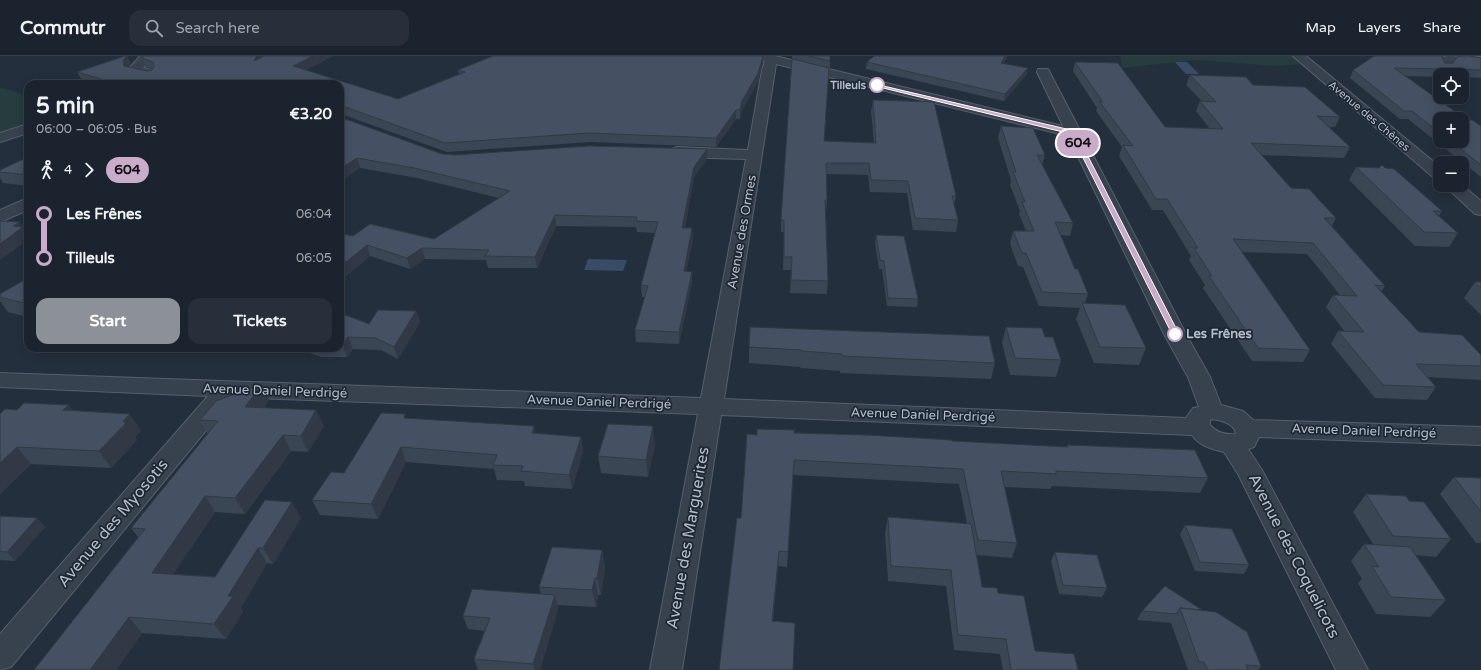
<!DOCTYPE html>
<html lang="en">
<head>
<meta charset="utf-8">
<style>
	:root { --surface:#1b232e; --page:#282f3a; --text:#f1f3f6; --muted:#a0a4aa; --line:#39404a; --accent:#8c9099 }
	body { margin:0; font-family:"Varela Round",sans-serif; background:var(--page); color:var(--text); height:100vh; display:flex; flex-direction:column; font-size:15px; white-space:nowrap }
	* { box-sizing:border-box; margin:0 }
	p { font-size:13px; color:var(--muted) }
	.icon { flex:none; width:22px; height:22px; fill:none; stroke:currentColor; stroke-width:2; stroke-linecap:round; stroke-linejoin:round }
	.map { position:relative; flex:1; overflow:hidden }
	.panel { position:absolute; left:24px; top:24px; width:320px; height:272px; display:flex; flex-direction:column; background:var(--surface); border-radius:12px; box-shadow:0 2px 10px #0003,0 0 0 1px var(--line) }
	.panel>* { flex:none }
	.badge { padding:0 8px; border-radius:13px; font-size:14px; line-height:26px }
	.tools { position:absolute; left:1433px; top:12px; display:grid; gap:8px }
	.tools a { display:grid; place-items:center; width:36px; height:36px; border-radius:8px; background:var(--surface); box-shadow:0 2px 10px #0003,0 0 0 1px var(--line); font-size:20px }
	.map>.badge { position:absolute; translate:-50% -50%; box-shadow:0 0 0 2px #fff }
	.legs { display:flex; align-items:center; gap:6px; height:44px; padding:0 12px; font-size:13px }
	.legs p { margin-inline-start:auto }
	.headline { display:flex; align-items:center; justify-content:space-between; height:68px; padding:0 12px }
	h1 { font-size:22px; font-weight:700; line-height:30px }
	.cta { display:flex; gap:8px; margin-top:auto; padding:8px 12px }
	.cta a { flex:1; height:46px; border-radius:12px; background:var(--accent); color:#fff; font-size:16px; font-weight:700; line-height:46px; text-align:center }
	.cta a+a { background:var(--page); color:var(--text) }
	ul { padding:0 12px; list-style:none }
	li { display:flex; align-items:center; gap:14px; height:44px; font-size:15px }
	li i { display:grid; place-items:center; width:6px; height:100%; margin:0 5px; background:currentColor }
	li i::after { content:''; width:10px; height:10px; margin:-5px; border:3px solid; border-radius:50%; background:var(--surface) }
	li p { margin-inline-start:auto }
	li:first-child i { background:linear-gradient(#0000 50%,currentColor 0) }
	li:last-child i { background:linear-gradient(currentColor 50%,#0000 0) }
	header { display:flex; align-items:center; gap:24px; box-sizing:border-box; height:56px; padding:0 20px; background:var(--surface); border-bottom:1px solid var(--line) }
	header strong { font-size:19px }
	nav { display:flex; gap:22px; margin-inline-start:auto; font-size:14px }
	.search { width:280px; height:36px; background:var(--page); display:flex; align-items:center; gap:10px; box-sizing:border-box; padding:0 14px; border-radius:12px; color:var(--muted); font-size:15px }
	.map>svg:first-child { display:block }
	.green { fill:#263c3f }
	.water { fill:#394c67 }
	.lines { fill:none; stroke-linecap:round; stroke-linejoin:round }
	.minor-casing { stroke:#565f6c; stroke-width:2 }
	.minor { fill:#38414e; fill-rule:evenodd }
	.wall { fill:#3b4654; fill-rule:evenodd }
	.shaded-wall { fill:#303945 }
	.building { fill:#455162; stroke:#303945 }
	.line-1 { fill:#caabca; stroke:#fff }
	.stop-1-dot { fill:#fff; stroke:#caabca; stroke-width:2 }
	.labels { text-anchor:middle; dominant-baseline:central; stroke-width:3.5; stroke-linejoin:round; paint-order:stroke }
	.far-stop-label { font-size:11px; font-weight:bold; fill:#b4bcc9; stroke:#1d2633; text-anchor:end }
	.far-street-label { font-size:11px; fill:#b4bcc9; stroke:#1d2633 }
	.street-label { font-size:13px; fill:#b4bcc9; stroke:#1d2633 }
	.stop-label { font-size:13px; font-weight:bold; fill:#b4bcc9; stroke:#1d2633; text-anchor:start }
	.near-street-label { font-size:16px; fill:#b4bcc9; stroke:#1d2633 }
</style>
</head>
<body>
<header>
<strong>Commutr</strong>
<div class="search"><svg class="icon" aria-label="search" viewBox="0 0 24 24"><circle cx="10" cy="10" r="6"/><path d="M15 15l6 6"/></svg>Search here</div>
<nav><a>Map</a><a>Layers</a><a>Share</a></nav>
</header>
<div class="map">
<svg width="1481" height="614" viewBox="0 0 1481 614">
	<rect width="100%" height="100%" fill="#242f3e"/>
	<g class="green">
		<path d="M 1120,0 L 1292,0 L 1303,8 L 1275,10 L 1196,4 L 1122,12 Z"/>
		<path d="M 0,31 L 28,40 L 28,70 L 0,80 Z"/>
	</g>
	<g class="water">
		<path d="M 1175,6 L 1187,6 L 1199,18 L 1186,18 Z"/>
		<path d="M 588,203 L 627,204 L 623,215 L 584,214 Z"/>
	</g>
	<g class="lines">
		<g class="minor-casing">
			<g id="minor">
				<path d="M 140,0 L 153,0 L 143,12 L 156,15 L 157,18 L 156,21 L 151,22 L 129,17 L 128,14 Z"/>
				<path d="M 752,0 L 775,0 L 1063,70 L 1037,16 L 1038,13 L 1048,13 L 1187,280 L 1210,321 L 1221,349 L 1243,355 L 1253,364 L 1481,371 L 1481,389 L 1259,381 L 1254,391 L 1248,393 L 1262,414 L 1368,614 L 1336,614 L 1238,418 L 1224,396 C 1212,393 1199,390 1192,379 L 721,359 L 682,614 L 650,614 L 698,358 L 229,341 L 231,343 L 227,349 L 11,611 L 0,614 L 0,578 L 208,340 L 0,331 L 0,317 L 701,342 L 746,103 L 677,101 L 672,99 L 669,96 L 672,93 L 677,91 L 748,94 L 762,14 L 765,5 L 754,3 ZM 776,8 L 1068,80 L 1165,280 L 1188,321 L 1199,351 L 1193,352 L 1186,362 L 724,343 ZM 1212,363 C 1221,364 1235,368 1236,378 C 1226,379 1217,377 1210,369 L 1210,364 Z"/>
				<path d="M 1293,0 L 1306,0 L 1440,111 L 1440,124 L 1434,122 Z"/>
				<path d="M 1448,0 L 1481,1 L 1481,9 L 1461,5 L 1452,7 L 1449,13 L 1441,13 L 1439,10 L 1443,1 Z"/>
				<path d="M 28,68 L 28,77 L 0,86 L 0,77 Z"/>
				<path d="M 1444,129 L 1462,129 L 1481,145 L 1481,159 L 1475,158 Z"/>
				<path d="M 28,142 L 28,154 L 0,166 L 0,154 Z"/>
			</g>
		</g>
		<use href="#minor" class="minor"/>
	</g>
	<g class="wall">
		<path d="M 125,0 L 127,0 L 131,8 L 129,11 L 147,15 L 153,13 L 146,11 L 142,2 L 333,0 L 306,14 L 398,43 L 459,18 L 458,14 L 493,0 L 763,0 L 763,6 L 758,26 L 742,54 L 740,63 L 736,63 L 716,91 L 590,86 L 447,96 L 341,58 L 340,58 L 340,28 L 93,28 L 82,24 L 77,16 Z"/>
		<path d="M 792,0 L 830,0 L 830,12 L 792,3 Z"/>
		<path d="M 1008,0 L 1003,7 L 1027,18 L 1004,45 L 866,13 L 867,6 Z"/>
		<path d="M 1442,2 L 1445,7 L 1453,7 L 1481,2 L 1481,22 L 1462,21 L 1462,19 L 1440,19 L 1440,21 L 1405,20 L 1467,64 L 1481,70 L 1481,121 L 1408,63 L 1400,63 L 1350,22 L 1353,14 ZM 1440,63 L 1462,85 L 1440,85 Z"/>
		<path d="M 1075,6 L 1165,71 L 1210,73 L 1196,55 L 1200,45 L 1202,45 L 1186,29 L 1190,19 L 1253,29 L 1340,61 L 1335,71 L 1329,71 L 1350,91 L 1344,102 L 1261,99 L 1291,132 L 1336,162 L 1332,170 L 1385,230 L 1381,236 L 1419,276 L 1481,299 L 1481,324 L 1427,321 L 1436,331 L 1427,344 L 1375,342 L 1331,288 L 1338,275 L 1345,276 L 1326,251 L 1333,239 L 1340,239 L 1307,198 L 1241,196 L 1310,294 L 1303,306 L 1252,305 L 1203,232 L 1205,229 L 1189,204 L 1191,200 L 1163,154 L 1152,154 L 1119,100 L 1122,91 L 1096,55 L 1097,52 L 1073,15 Z"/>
		<path d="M 873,44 L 956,140 L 954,149 L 958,164 L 956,176 L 913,174 L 907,137 L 870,136 L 868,119 L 826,118 L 827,144 L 826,156 L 828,225 L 827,238 L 790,237 L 791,214 L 783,214 L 784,176 L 781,176 L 781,164 L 824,85 L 874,87 L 871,55 Z"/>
		<path d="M 340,61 L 442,98 L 455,99 L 707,103 L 694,121 L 685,172 L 692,172 L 693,183 L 686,215 L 692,227 L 679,288 L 636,286 L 635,274 L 645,241 L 642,241 L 641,229 L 655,177 L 637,176 L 636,171 L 556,170 L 537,212 L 488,212 L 486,204 L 425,203 L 410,213 L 370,200 L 340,225 L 340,177 L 353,180 L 434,183 L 499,142 L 417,122 L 360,112 Z"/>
		<path d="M 1001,70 L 1045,99 L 1042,110 L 1073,167 L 1070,180 L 1061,179 L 1075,213 L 1088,238 L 1085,247 L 1146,292 L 1139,309 L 1094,307 L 1076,263 L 1080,252 L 1039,250 L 1023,211 L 1018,210 L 1010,188 L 1013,175 L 1026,175 L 1019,158 L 1020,155 L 1010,129 L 1011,124 L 998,82 Z"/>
		<path d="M 28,101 L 28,130 L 3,127 L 0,122 L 0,114 Z"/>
		<path d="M 1356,111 L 1385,112 L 1442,155 L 1439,160 L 1458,177 L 1449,191 L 1415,190 L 1349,124 Z"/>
		<path d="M 876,179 L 918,243 L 917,251 L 887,250 L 882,213 L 879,213 L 875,187 Z"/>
		<path d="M 28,222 L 28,261 L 8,256 L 0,245 L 0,238 Z"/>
		<path d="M 1475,226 L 1481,226 L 1481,259 L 1464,242 Z"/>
		<path d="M 416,255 L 420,266 L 398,303 L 381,294 L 353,293 L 347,301 L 321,301 L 297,292 L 340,292 L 340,257 L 369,268 Z"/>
		<path d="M 1006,271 L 1045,281 L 1061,304 L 1056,321 L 1010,319 L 1002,287 Z"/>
		<path d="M 749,291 L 995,307 L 991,323 L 840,317 L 840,315 L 801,312 L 800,311 L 749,307 Z"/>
		<path d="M 269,344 L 264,352 L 324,370 L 308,396 L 291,395 L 245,458 L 215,456 L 173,518 L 215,521 L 301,462 L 273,508 L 267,507 L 241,552 L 243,556 L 226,583 L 142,577 L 116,614 L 34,614 L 138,481 L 131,472 L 208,378 L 200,364 Z"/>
		<path d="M 73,355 L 141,375 L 135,381 L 137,384 L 111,412 L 31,408 L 0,438 L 0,358 Z"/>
		<path d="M 406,362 L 536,377 L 581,381 L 583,396 L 572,433 L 525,430 L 524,425 L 497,424 L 494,413 L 406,406 L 378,463 L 320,459 L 312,444 L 344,417 Z"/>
		<path d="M 757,373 L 794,377 L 1067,391 L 1067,389 L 1208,422 L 1200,437 L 1052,430 L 1050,433 L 1004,431 L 1017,487 L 1012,502 L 977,499 L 982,531 L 998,537 L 1035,595 L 1078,614 L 1003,614 L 1000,598 L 954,594 L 946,530 L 888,525 L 885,477 L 888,461 L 967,468 L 959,428 L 793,419 L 787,511 L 778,510 L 773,565 L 719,614 L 741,462 L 757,379 Z"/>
		<path d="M 655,388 L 648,421 L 601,417 L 598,400 Z"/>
		<path d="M 1454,421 L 1481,422 L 1481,487 L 1476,487 L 1440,438 Z"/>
		<path d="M 1366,438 L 1409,445 L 1451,483 L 1436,501 L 1416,499 L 1446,544 L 1430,561 L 1376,558 L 1358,527 L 1362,523 L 1351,505 L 1364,488 L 1373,488 L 1353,456 Z"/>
		<path d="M 0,460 L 37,462 L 45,471 L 15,505 L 0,504 Z"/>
		<path d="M 1185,469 L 1249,509 L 1244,518 L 1195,515 L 1180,478 Z"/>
		<path d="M 602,494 L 605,512 L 601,539 L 598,539 L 596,551 L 557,549 L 558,553 L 540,614 L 478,614 L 474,603 L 485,575 L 468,573 L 463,560 L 541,538 L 539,531 Z"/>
		<path d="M 1055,496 L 1107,532 L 1102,541 L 1059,538 L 1051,505 Z"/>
		<path d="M 1165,530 L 1261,610 L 1258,614 L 1188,614 L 1171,567 L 1137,564 L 1142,555 Z"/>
	</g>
	<g class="shaded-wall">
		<path d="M 127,0 L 131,8 L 127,13 L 124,10 L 123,4 Z"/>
		<path d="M 257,0 L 266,0 L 254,5 Z"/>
		<path d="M 313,0 L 333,0 L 296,19 L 293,10 Z"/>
		<path d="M 763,0 L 763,6 L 758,26 L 742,54 L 740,63 L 740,54 L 742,45 Z"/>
		<path d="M 1005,0 L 1008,0 L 1000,14 L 1001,7 Z"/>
		<path d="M 1028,12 L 1027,18 L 1004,45 L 1005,38 Z"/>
		<path d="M 736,54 L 736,63 L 716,91 L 716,82 Z"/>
		<path d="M 707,93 L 707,103 L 694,121 L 683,183 L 682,172 L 694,111 Z"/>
		<path d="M 357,102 L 360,112 L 340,126 L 340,113 Z"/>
		<path d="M 555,159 L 556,170 L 537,212 L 535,201 Z"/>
		<path d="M 20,166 L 28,178 L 28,184 L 0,204 L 0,188 L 13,170 Z"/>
		<path d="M 692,172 L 693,183 L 684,226 L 684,215 Z"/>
		<path d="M 367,189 L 370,200 L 340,225 L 340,211 Z"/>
		<path d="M 422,192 L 425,203 L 410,213 L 407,202 Z"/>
		<path d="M 692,216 L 692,227 L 679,288 L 679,276 Z"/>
		<path d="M 416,255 L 420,266 L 398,303 L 394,291 Z"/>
		<path d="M 348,281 L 353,293 L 347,301 L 343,290 Z"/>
		<path d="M 262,328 L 269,344 L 253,367 L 245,351 Z"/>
		<path d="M 69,349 L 81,366 L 63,354 Z"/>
		<path d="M 316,354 L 324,370 L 308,396 L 301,380 Z"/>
		<path d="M 130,358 L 141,375 L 135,381 L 137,384 L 111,412 L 99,395 L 123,365 Z"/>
		<path d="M 534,370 L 537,385 L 532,377 Z"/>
		<path d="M 653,370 L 655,388 L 648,421 L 646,404 Z"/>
		<path d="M 283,379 L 291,395 L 245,458 L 235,442 Z"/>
		<path d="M 581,381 L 583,396 L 572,433 L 569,419 Z"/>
		<path d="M 17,391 L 31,408 L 0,438 L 0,407 Z"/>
		<path d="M 401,391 L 406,406 L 378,463 L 371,448 Z"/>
		<path d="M 205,440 L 215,456 L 164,532 L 152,517 Z"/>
		<path d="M 292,446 L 301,462 L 273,508 L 263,492 Z"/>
		<path d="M 37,462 L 45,471 L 15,505 L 7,496 Z"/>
		<path d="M 258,492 L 267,507 L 241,552 L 243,556 L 226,583 L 214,568 L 228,540 Z"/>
		<path d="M 602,494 L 605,512 L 601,539 L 597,522 Z"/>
		<path d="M 779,495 L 778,510 L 771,580 L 772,565 Z"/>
		<path d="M 595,522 L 598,539 L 596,551 L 592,534 Z"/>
		<path d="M 555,539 L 558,553 L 540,614 L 535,614 L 533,608 Z"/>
		<path d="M 129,561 L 142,577 L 116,614 L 90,614 Z"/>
	</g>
	<g class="building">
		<path d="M 125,0 L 127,0 L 123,4 L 124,10 L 147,15 L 152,14 L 154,10 L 153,6 L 142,2 L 144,0 L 257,0 L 254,5 L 264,0 L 313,0 L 293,10 L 398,43 L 465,16 L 458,14 L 493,0 L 763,0 L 758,17 L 742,45 L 740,54 L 736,54 L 716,82 L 589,77 L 445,87 L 340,49 L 340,28 L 118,28 L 77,16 Z"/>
		<path d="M 808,0 L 830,0 L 830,5 Z"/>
		<path d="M 874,0 L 1005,0 L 1001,7 L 1028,12 L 1005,38 L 867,6 Z"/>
		<path d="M 1374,0 L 1443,0 L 1442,2 L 1445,7 L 1453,7 L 1457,1 L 1462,0 L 1469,0 L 1481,2 L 1481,14 L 1394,12 L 1467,64 L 1472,64 L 1481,70 L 1481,109 L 1451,85 L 1462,85 L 1462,63 L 1440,63 L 1440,77 L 1412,55 L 1404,55 L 1353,14 Z"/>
		<path d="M 792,3 L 829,12 L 824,85 L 876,87 L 873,44 L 934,46 L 956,140 L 952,140 L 958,164 L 915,162 L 908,125 L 871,124 L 869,107 L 826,107 L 827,144 L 825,144 L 828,225 L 791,224 L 792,201 L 784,201 L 784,164 L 781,164 Z"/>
		<path d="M 1075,6 L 1118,7 L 1165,71 L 1223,73 L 1200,45 L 1216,46 L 1190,19 L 1246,21 L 1253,29 L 1305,31 L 1340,61 L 1317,60 L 1350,91 L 1251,87 L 1291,132 L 1309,133 L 1336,162 L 1324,162 L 1385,230 L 1375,229 L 1419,276 L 1462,279 L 1481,299 L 1481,310 L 1416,308 L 1436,331 L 1383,329 L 1338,275 L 1364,276 L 1333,239 L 1357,240 L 1313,187 L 1233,183 L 1310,294 L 1258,292 L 1209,220 L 1212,220 L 1194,192 L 1198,192 L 1167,143 L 1156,143 L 1123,89 L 1133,90 L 1099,45 L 1103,46 Z"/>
		<path d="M 340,61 L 442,98 L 455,99 L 589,90 L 707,93 L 694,111 L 682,172 L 692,172 L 684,215 L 692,216 L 679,276 L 635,274 L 648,230 L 641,229 L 658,166 L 636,165 L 637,161 L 555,159 L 535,201 L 485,200 L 489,194 L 422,192 L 407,202 L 367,189 L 340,211 L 340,177 L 353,180 L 370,168 L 434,183 L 510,135 L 414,112 L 357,102 L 340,113 Z"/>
		<path d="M 1001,70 L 1033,72 L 1045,99 L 1037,99 L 1073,167 L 1055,166 L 1075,213 L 1078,213 L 1088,238 L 1042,236 L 1026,197 L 1022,197 L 1013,175 L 1034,175 L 1022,146 L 1025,146 L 1013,116 L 1016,116 Z"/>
		<path d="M 28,101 L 28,119 L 0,116 L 0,114 Z"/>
		<path d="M 1382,109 L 1385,112 L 1394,113 L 1442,155 L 1433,155 L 1458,177 L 1424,176 L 1356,111 L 1379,112 Z"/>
		<path d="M 0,165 L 20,166 L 13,170 L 23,171 L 0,188 Z"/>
		<path d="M 876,179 L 904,180 L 918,243 L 888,242 L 884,205 L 880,204 Z"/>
		<path d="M 28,222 L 28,248 L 0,241 L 0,238 Z"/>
		<path d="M 1475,226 L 1481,226 L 1481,232 Z"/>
		<path d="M 1082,247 L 1125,249 L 1146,292 L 1100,291 Z"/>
		<path d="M 378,254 L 416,255 L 394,291 L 376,282 L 348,281 L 343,290 L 340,290 L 340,257 L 369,268 Z"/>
		<path d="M 750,271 L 989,280 L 995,307 L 842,300 L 842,298 L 802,295 L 801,294 L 749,291 Z"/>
		<path d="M 1006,271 L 1042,272 L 1045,281 L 1053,281 L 1061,304 L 1015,302 Z"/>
		<path d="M 262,328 L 245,351 L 316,354 L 301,380 L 283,379 L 235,442 L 205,440 L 152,517 L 215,521 L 265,444 L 292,446 L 263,492 L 258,492 L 228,540 L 233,540 L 214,568 L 129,561 L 90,614 L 34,614 L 145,473 L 131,472 L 218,365 L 200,364 L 216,345 Z"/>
		<path d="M 24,347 L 69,349 L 63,354 L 130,358 L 123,365 L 126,367 L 99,395 L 17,391 L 0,407 L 0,358 L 5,353 L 17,354 Z"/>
		<path d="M 381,357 L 405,358 L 404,362 L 534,370 L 532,377 L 581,381 L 569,419 L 521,415 L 523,410 L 493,409 L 497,399 L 401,391 L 371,448 L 312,444 L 331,416 L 344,417 Z"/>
		<path d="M 608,368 L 653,370 L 646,404 L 598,400 Z"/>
		<path d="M 757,373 L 794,374 L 794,377 L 867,379 L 952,384 L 952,385 L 1068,391 L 1067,389 L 1195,394 L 1208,422 L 1056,415 L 1056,418 L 1001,415 L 1017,487 L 978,484 L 963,413 L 794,404 L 788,496 L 779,495 L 772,565 L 795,567 L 793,614 L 719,614 L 737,462 L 741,462 L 747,378 L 757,379 Z"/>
		<path d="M 1454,421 L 1481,422 L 1481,456 Z"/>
		<path d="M 1366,438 L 1406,440 L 1409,445 L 1424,446 L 1451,483 L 1393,480 Z"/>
		<path d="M 0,460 L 37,462 L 7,496 L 0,495 Z"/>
		<path d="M 888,461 L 971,468 L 982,531 L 997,532 L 998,537 L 1024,540 L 1035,595 L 1074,598 L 1078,614 L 1011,614 L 1006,583 L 958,579 L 951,514 L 891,510 Z"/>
		<path d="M 1185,469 L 1232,473 L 1249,509 L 1200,506 Z"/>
		<path d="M 1364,488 L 1410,491 L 1446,544 L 1391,541 L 1372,510 L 1379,511 Z"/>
		<path d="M 552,491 L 602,494 L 597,522 L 595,522 L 592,534 L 539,531 Z"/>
		<path d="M 1055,496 L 1097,499 L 1107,532 L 1063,529 Z"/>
		<path d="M 1165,530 L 1202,554 L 1180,552 L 1176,558 L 1142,555 Z"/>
		<path d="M 472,533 L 555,539 L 533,608 L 474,603 L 490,562 L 463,560 Z"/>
		<path d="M 1180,552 L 1216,556 L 1247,576 L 1261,610 L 1246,609 L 1248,614 L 1208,614 L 1204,606 L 1199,606 Z"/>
	</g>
	<path class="line-1" d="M 875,28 L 1075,75 L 1179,278 L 1178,279 L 1175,280 L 1172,278 L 1071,78 L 875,30 Z"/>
	<g class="stop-1-dot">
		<circle cx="877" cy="29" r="7"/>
		<circle cx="1175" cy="278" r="7"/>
	</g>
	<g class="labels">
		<g class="far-stop-label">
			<text x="866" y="29">Tilleuls</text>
		</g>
		<g class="far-street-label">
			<text transform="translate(1369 60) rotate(40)">Avenue des Chênes</text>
		</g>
		<g class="street-label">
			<text transform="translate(742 176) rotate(-80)">Avenue des Ormes</text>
			<text transform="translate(275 335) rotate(2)">Avenue Daniel Perdrigé</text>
			<text transform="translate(599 346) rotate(2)">Avenue Daniel Perdrigé</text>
			<text transform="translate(923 359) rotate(2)">Avenue Daniel Perdrigé</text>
			<text transform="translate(1364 375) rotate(2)">Avenue Daniel Perdrigé</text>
		</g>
		<g class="stop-label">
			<text x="1186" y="278">Les Frênes</text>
		</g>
		<g class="near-street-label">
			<text transform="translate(113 467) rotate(-50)">Avenue des Myosotis</text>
			<text transform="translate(688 482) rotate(-80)">Avenue des Marguerites</text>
			<text transform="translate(1294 500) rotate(63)">Avenue des Coquelicots</text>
		</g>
	</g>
</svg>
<div class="tools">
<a><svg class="icon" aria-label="locate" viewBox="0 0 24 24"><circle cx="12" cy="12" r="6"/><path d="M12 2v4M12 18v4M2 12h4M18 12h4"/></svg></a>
<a>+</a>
<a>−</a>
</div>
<b class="badge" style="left:1078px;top:87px;background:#caabca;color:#111">604</b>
<section class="panel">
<div class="headline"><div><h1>5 min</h1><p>06:00 – 06:05 · Bus</p></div><b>€3.20</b></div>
<div class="legs"><svg class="icon" aria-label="walk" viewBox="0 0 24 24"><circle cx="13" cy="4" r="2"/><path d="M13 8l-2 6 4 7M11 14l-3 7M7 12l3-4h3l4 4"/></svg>4<svg class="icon" aria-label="forward" viewBox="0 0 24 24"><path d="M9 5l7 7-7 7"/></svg><b class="badge" style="background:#caabca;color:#111">604</b></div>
<ul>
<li><i style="color:#caabca"></i><b>Les Frênes</b><p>06:04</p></li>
<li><i style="color:#caabca"></i><b>Tilleuls</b><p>06:05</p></li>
</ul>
<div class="cta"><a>Start</a><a>Tickets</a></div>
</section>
</div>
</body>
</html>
